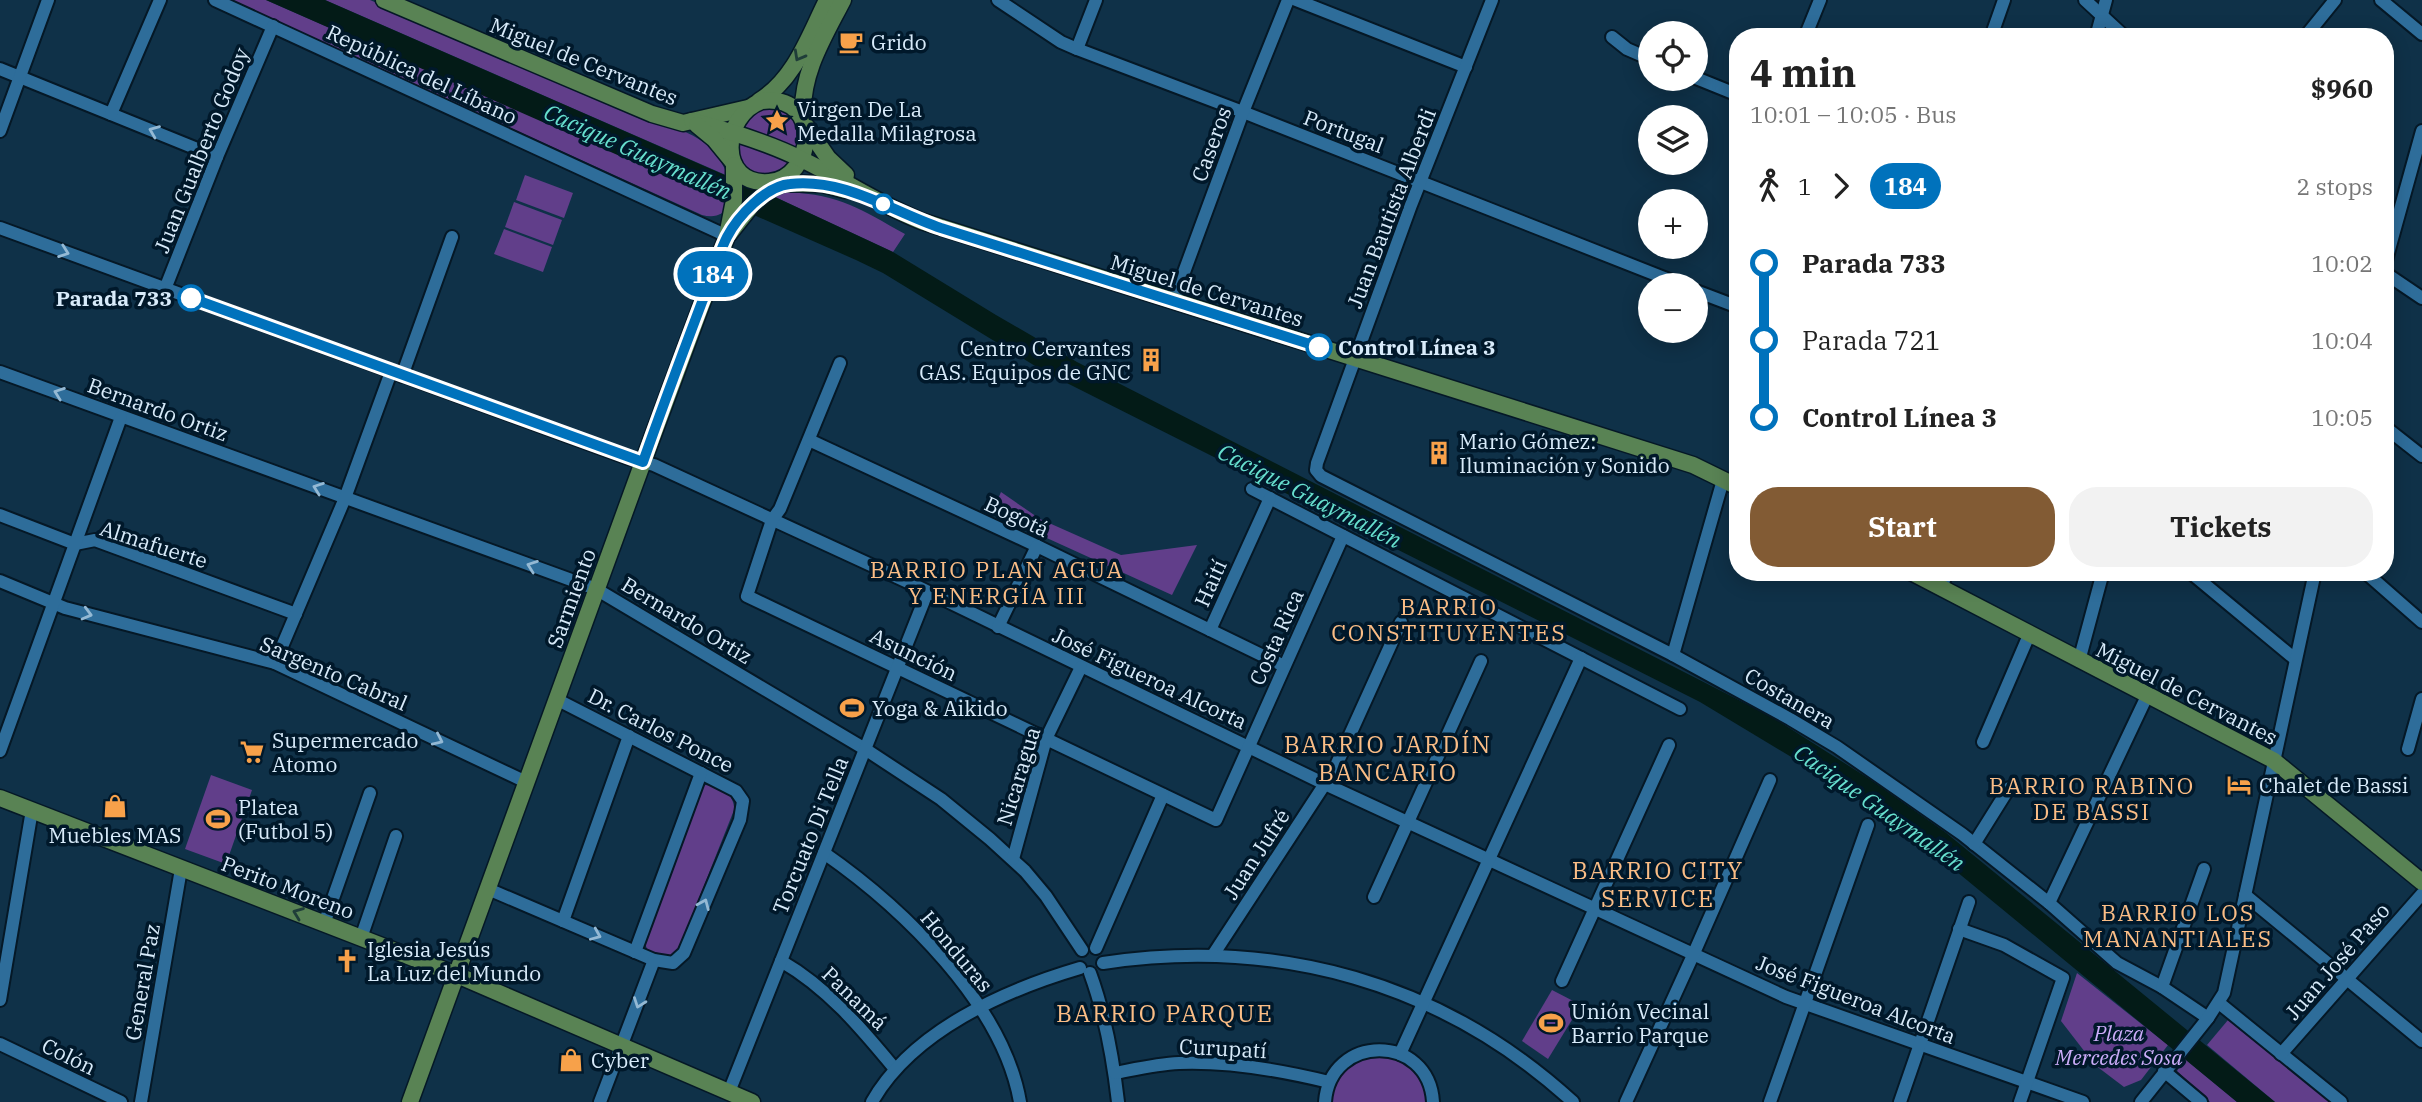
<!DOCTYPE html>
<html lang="en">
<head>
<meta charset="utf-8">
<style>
	:root { --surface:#fff; --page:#f2f2f2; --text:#222; --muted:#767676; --accent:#825b34 }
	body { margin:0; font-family:"IBM Plex Serif",serif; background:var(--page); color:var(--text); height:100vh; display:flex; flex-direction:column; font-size:26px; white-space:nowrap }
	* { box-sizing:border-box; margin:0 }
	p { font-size:23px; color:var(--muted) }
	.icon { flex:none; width:38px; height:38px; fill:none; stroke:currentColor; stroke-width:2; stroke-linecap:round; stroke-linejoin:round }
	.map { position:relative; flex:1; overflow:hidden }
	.panel { position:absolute; left:1729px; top:28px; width:665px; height:553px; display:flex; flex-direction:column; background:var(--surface); border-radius:28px; box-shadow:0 4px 18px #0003 }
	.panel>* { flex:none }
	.badge { padding:0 14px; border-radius:23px; font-size:24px; line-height:46px }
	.buttons { position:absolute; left:1638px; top:21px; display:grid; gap:14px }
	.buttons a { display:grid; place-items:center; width:70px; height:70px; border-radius:50%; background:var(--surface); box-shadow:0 4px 18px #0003; font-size:35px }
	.map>.badge { position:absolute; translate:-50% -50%; box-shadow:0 0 0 4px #fff }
	.legs { display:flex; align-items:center; gap:10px; height:77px; padding:0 21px; font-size:23px }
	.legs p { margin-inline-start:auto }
	.head { display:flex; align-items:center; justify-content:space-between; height:119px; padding:0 21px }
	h1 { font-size:38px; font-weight:700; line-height:52px }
	.action { display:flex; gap:14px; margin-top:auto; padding:14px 21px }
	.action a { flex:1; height:80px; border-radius:28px; background:var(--accent); color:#fff; font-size:28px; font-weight:700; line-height:80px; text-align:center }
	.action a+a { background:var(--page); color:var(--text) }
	ul { padding:0 21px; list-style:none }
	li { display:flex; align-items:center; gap:24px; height:77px; font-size:26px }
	li i { display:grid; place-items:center; width:10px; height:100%; margin:0 9px; background:currentColor }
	li i::after { content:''; width:18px; height:18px; margin:-9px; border:5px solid; border-radius:50%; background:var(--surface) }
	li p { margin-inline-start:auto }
	li:first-child i { background:linear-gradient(#0000 50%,currentColor 0) }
	li:last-child i { background:linear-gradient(currentColor 50%,#0000 0) }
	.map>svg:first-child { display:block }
	.green { fill:#613e8a }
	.water { fill:#031b17 }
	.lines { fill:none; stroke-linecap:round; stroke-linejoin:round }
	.minor-casing { stroke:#051826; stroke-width:16 }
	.major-casing { stroke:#051826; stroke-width:19 }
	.minor { stroke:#2e6d9a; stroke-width:12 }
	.major { stroke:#598354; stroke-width:16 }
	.oneway { stroke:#1f3d39 }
	.oneway2 { stroke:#94b9d4 }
	.line-1-casing { stroke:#fff; stroke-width:16 }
	.line-1 { stroke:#0072bc; stroke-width:10 }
	.stop-1-dot { fill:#fff; stroke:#0072bc; stroke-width:3.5 }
	.labels { text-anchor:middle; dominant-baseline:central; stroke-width:7; stroke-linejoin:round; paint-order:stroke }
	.poi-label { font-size:21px; fill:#d8ebfa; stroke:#00182a; text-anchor:start }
	.street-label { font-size:21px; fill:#d8ebfa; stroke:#00182a }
	.stop-label { font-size:21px; font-weight:bold; fill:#d8ebfa; stroke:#00182a; text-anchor:end }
	.park-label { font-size:21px; font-style:italic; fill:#ccadfa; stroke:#00182a }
	.water-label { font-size:23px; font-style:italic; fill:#66dfce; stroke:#00182a }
	.neighbourhood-label { font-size:23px; letter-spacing:2px; fill:#fabd86; stroke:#00182a }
	.quarter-label { font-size:24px; letter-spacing:2px; fill:#fabd86; stroke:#00182a }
</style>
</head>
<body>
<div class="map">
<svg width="2422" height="1102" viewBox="0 0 2422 1102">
	<rect width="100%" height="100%" fill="#0f3148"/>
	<g class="green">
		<path d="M 230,0 L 266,0 L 729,203 C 724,216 714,218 702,215 Z"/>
		<path d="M 325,0 L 370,0 L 642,118 C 680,129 712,135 728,176 Z"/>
		<path d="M 763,106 L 790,111 L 801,131 L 798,150 L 740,128 L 743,124 Z"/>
		<path d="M 737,139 L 791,162 C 774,176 771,175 750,173 L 740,161 Z"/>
		<path d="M 525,175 L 573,193 L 564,218 L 516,200 Z"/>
		<path d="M 788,192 C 841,195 860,209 905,234 L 893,252 L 775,197 Z"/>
		<path d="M 514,202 L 562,220 L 553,245 L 505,227 Z"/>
		<path d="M 504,229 L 552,247 L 543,272 L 494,254 Z"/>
		<path d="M 1001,492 L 1040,519 L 1121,555 L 1197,545 L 1172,595 L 992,513 Z"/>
		<path d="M 211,775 L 252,790 L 226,864 L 185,849 Z"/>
		<path d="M 705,785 C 719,786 735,794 734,810 L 678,951 L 673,956 L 665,957 L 648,951 L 645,944 L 701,790 Z"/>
		<path d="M 2077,973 L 2168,1045 L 2141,1080 L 2124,1087 L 2095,1065 L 2061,1021 Z"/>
		<path d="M 1552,990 L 1581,1005 L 1548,1059 L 1522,1041 Z"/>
		<path d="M 2228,1020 L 2330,1102 L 2275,1102 L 2207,1045 Z"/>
		<path d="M 1372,1050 L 1415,1063 L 1433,1102 L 1325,1102 L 1336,1070 Z"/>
		<path d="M 2185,1059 L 2237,1102 L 2210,1102 L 2177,1071 Z"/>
	</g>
	<path class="water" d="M 266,0 L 325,0 L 775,197 L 893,252 L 996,315 L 1077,362 L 1772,717 L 1871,780 L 1945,832 L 2275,1102 L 2237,1102 L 1906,830 L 1828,779 L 1700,702 L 1045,372 L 883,273 L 856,260 Z"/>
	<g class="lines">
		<g class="minor-casing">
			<g id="minor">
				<path d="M 215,0 L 727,236"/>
				<path d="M 998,0 L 1061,42 L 1077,49 L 1243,112 L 1682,285"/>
				<path d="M 1296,0 L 1466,67"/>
				<path d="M 1492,0 L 1411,205 L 1317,463 L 1316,470 L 1321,476 L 1673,655 L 1790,719 L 1837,747 L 1962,834 L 2049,903 L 2117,963 L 2162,987 L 2208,1018"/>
				<path d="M 2085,0 L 2125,37"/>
				<path d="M 2381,0 L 2422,34"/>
				<path d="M 1612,37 L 1627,49 L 1650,59"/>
				<path d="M 1805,37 L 1820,0"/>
				<path d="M 1991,37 L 2004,0"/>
				<path d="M 2096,37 L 2106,0"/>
				<path d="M 2305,37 L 2335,0"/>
				<path d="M 1077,49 L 1096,0"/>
				<path d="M 0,69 L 217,157"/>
				<path d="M 1696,78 L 1738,95"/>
				<path d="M 111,114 L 160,0"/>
				<path d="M 0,131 L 48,0"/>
				<path d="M 0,228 L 628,458 L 654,465 L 910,583 L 1325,784 L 1786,997 L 2083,1102"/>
				<path d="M 2385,264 L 2422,131"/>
				<path d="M 2385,273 L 2422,298"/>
				<path d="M 165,289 L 217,157 L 273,26"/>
				<path d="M 1696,291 L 1738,307"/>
				<path d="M 1173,302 L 1243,112 L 1288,0"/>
				<path d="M 840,363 L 780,509 L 772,520 L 747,596 L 1216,820 L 1343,536"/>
				<path d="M 0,372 L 596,589 L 865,749 L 941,799 L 990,839 L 1025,871 L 1046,896 L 1082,950"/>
				<path d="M 402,376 L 452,237"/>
				<path d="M 2385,427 L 2422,456"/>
				<path d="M 809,440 L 1037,546 L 1284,666"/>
				<path d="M 1252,489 L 1680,709"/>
				<path d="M 0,515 L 75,544 L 95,540 L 296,614"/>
				<path d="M 2190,572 L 2295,659"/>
				<path d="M 2365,572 L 2422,622"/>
				<path d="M 0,581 L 65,608 L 275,663 L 526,782"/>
				<path d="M 1942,588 L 1946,572"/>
				<path d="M 998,627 L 1037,546"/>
				<path d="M 1210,630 L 1270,498"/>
				<path d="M 1673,655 L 1723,480"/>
				<path d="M 2079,661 L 2103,572"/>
				<path d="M 275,663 L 345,498 L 391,372"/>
				<path d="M 1983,742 L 2029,635"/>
				<path d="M 2408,749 L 2422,699"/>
				<path d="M 0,751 L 121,417"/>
				<path d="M 1974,844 L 2009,788"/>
				<path d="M 824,853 C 903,908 1003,1004 1020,1102"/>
				<path d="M 1013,859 L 1046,739 L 1081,667"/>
				<path d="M 488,889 L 654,960 L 673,963 L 684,953 L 740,820 L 743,801 L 736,791 L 556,699"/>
				<path d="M 2245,895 L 2422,1041"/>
				<path d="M 1374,897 L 1481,661"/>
				<path d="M 2049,903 L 2147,696"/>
				<path d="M 563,921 L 629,736"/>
				<path d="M 324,924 L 370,793"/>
				<path d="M 1959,929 L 2004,945 L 2063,978 L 2020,1102"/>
				<path d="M 361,938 L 396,836"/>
				<path d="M 1096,948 L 1163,795"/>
				<path d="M 635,952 L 701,773"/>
				<path d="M 1213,955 L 1334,770 L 1401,622"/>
				<path d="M 781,961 C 828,988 861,1028 895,1069"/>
				<path d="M 1103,963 C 1278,937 1442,982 1573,1102"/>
				<path d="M 1090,973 C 1105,1014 1113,1058 1118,1102"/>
				<path d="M 1562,981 L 1669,745"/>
				<path d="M 2162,987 L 2204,869"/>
				<path d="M 0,1000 L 32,810"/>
				<path d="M 2219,1003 L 2341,1102"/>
				<path d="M 0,1044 L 121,1102"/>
				<path d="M 1400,1054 L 1581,658"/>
				<path d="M 2281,1054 L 2422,894"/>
				<path d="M 2164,1071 L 2201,1102"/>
				<path d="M 1115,1073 C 1136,1069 1157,1064 1179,1063 C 1230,1061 1280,1070 1329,1082"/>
				<path d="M 729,1092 L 927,593"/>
				<path d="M 141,1102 L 181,869"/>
				<path d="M 600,1102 L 654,960"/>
				<path d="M 872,1102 C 912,1031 1005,990 1080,968"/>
				<path d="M 1325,1102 C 1330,1033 1429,1033 1433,1102"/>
				<path d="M 1626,1102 L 1694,953 L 1770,780"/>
				<path d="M 1770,1102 L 1868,825"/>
				<path d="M 1900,1102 L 1969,902"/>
				<path d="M 2141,1102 L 2208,1018 L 2224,993 L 2315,572"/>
			</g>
		</g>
		<g class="major-casing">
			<g id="major">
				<path d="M 384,0 L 652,114 L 683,123 L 748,108"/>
				<path d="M 759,101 C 795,79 809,36 827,0"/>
				<path d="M 762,101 C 825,94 814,179 769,182 C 717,186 721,115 762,101 Z"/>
				<path d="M 803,116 C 801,73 824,37 843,0"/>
				<path d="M 692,121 C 730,131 770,143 805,161 C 844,180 880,205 921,221 L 1693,465 L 1738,487"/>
				<path d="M 697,125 L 714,139 L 732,161"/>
				<path d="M 806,126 L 828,158 L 846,175"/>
				<path d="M 774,183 L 823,184 L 845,190"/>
				<path d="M 729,234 L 752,205 L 781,180"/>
				<path d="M 1911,572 L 2273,760 L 2422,882"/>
				<path d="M 0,798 L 457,975 L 752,1102"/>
				<path d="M 410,1102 L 643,462 L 727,236 L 734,200 L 734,165"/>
			</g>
		</g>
		<use href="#minor" class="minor"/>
		<use href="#major" class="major"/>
	</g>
	<defs><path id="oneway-chevron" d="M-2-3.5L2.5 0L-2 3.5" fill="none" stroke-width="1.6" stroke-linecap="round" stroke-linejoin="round" transform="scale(1.75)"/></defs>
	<g class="oneway">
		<use href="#oneway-chevron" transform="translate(799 56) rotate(119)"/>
		<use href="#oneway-chevron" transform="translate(298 913) rotate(-159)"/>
	</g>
	<g class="oneway2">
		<use href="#oneway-chevron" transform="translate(154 131) rotate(-158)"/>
		<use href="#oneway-chevron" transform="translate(64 252) rotate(20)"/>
		<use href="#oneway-chevron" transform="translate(59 393) rotate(-160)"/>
		<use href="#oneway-chevron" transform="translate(318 488) rotate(-160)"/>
		<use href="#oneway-chevron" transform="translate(532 566) rotate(-160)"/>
		<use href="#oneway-chevron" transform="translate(87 614) rotate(15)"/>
		<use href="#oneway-chevron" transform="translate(438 740) rotate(25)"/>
		<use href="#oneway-chevron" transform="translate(704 904) rotate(-67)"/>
		<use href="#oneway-chevron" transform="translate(596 935) rotate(23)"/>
		<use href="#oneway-chevron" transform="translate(639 1003) rotate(110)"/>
	</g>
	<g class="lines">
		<g class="line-1-casing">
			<path id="line-1" d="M 191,298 L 643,462 C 662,408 682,355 702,302 C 711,281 717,257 727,237 C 738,216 766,186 790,184 C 845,178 891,211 941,228 L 1319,347"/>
		</g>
		<use href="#line-1" class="line-1"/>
	</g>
	<defs>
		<g id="cafe-bare" transform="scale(1.89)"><path d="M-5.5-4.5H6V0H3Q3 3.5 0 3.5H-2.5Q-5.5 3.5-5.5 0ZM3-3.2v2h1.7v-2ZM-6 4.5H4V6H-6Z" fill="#f7a14a" stroke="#00182a" stroke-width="2.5" paint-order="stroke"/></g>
		<g id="sight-bare" transform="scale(1.89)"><path d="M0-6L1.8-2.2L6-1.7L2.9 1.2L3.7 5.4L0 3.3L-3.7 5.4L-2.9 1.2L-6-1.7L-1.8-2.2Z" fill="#f7a14a" stroke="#00182a" stroke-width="2.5" paint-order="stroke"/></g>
		<g id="building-bare" transform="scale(1.89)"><path d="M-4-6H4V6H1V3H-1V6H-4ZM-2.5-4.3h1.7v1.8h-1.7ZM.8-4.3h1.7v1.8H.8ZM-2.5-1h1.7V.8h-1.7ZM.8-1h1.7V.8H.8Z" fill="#f7a14a" stroke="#00182a" stroke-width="2.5" paint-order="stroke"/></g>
		<g id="stadium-bare" transform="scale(1.89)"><path d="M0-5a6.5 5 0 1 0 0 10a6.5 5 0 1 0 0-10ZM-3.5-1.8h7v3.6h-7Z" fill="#f7a14a" stroke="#00182a" stroke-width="2.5" paint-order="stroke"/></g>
		<g id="supermarket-bare" transform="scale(1.89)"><path d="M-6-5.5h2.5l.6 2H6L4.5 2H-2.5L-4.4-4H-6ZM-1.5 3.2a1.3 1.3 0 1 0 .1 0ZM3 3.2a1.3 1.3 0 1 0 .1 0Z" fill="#f7a14a" stroke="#00182a" stroke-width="2.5" paint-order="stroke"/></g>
		<g id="hotel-bare" transform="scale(1.89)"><path d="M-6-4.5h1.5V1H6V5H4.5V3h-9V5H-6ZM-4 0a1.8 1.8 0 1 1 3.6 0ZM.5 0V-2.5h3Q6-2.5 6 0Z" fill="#f7a14a" stroke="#00182a" stroke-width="2.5" paint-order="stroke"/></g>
		<g id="shop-bare" transform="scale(1.89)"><path d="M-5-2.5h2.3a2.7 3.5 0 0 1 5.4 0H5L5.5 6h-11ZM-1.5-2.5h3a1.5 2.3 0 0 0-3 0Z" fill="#f7a14a" stroke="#00182a" stroke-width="2.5" paint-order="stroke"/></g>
		<g id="church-bare" transform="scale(1.89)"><path d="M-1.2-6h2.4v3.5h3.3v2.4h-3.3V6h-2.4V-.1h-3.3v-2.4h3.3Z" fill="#f7a14a" stroke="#00182a" stroke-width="2.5" paint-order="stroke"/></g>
	</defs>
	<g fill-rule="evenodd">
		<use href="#cafe-bare" x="851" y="42"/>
		<use href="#sight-bare" x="777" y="121"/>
		<use href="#building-bare" x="1151" y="360"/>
		<use href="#building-bare" x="1439" y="453"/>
		<use href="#stadium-bare" x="852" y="708"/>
		<use href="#supermarket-bare" x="252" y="752"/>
		<use href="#hotel-bare" x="2239" y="785"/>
		<use href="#shop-bare" x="115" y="806"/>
		<use href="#stadium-bare" x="218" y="819"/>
		<use href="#church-bare" x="347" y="961"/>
		<use href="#stadium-bare" x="1551" y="1023"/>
		<use href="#shop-bare" x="571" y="1060"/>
	</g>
	<g class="stop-1-dot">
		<circle cx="883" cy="204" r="9"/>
		<circle cx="191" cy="298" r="12"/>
		<circle cx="1319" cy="347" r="12"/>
	</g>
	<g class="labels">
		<g class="poi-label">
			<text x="871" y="42">Grido</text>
			<text x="797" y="109">Virgen De La<tspan x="797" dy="24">Medalla Milagrosa</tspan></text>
			<text x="1131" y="348" text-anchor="end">Centro Cervantes<tspan x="1131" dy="24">GAS. Equipos de GNC</tspan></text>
			<text x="1459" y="441">Mario Gómez:<tspan x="1459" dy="24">Iluminación y Sonido</tspan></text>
			<text x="872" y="708">Yoga &amp; Aikido</text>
			<text x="272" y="740">Supermercado<tspan x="272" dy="24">Atomo</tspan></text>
			<text x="2259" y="785">Chalet de Bassi</text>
			<text x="238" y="807">Platea<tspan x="238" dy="24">(Futbol 5)</tspan></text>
			<text x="115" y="835" text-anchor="middle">Muebles MAS</text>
			<text x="367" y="949">Iglesia Jesús<tspan x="367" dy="24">La Luz del Mundo</tspan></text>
			<text x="1571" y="1011">Unión Vecinal<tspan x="1571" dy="24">Barrio Parque</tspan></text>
			<text x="591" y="1060">Cyber</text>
		</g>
		<g class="street-label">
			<text transform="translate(584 61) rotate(22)">Miguel de Cervantes</text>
			<text transform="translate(422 74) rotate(25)">República del Líbano</text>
			<text transform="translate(1344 131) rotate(21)">Portugal</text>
			<text transform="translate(1211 144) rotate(-70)">Caseros</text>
			<text transform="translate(201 150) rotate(-68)">Juan Gualberto Godoy</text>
			<text transform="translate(1391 208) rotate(-69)">Juan Bautista Alberdi</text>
			<text transform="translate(1207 290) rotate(17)">Miguel de Cervantes</text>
			<text transform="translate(158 409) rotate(20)">Bernardo Ortiz</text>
			<text transform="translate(1017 516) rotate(25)">Bogotá</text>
			<text transform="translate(154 544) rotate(18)">Almafuerte</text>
			<text transform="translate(1210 583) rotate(-66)">Haití</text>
			<text transform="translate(571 598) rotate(-70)">Sarmiento</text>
			<text transform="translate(687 620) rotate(31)">Bernardo Ortiz</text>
			<text transform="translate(1276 637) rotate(-66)">Costa Rica</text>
			<text transform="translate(914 654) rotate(26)">Asunción</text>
			<text transform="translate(334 673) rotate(23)">Sargento Cabral</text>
			<text transform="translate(1150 678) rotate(25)">José Figueroa Alcorta</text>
			<text transform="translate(2187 693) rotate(27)">Miguel de Cervantes</text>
			<text transform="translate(1790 698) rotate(30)">Costanera</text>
			<text transform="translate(661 730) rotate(27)">Dr. Carlos Ponce</text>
			<text transform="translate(1018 776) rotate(-73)">Nicaragua</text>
			<text transform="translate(810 835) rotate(-68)">Torcuato Di Tella</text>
			<text transform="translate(1256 854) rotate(-57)">Juan Jufré</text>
			<text transform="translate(288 887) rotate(21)">Perito Moreno</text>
			<text transform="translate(957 951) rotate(50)">Honduras</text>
			<text transform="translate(2337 961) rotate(-49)">Juan José Paso</text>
			<text transform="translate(142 982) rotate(-80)">General Paz</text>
			<text transform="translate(855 998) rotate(44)">Panamá</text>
			<text transform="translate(1856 999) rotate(21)">José Figueroa Alcorta</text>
			<text transform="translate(1223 1048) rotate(3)">Curupatí</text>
			<text transform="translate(69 1056) rotate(26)">Colón</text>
		</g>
		<g class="stop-label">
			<text x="172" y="298">Parada 733</text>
			<text x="1338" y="347" text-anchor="start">Control Línea 3</text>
		</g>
		<g class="park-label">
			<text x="2119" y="1033">Plaza<tspan x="2119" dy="24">Mercedes Sosa</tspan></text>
		</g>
		<g class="water-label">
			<text transform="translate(638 151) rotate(24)">Cacique Guaymallén</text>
			<text transform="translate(1310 495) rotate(27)">Cacique Guaymallén</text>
			<text transform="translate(1880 807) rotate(35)">Cacique Guaymallén</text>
		</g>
		<g class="neighbourhood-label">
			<text x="997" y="569">BARRIO PLAN AGUA<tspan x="997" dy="26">Y ENERGÍA III</tspan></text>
			<text x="1449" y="606">BARRIO<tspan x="1449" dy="26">CONSTITUYENTES</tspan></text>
			<text x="2092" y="785">BARRIO RABINO<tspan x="2092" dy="26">DE BASSI</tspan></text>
			<text x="2178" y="912">BARRIO LOS<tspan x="2178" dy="26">MANANTIALES</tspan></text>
		</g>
		<g class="quarter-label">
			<text x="1388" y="744">BARRIO JARDÍN<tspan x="1388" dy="28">BANCARIO</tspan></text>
			<text x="1658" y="870">BARRIO CITY<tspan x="1658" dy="28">SERVICE</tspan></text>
			<text x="1165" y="1013">BARRIO PARQUE</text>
		</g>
	</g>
</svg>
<div class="buttons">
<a><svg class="icon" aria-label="locate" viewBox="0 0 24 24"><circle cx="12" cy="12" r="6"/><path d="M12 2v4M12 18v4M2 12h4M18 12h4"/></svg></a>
<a><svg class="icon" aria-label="layers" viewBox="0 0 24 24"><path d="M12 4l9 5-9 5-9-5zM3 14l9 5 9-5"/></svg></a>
<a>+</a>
<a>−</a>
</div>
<b class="badge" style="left:713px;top:274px;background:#0072bc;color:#fff">184</b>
<section class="panel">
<div class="head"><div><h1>4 min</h1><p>10:01 – 10:05 · Bus</p></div><b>$960</b></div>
<div class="legs"><svg class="icon" aria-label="walk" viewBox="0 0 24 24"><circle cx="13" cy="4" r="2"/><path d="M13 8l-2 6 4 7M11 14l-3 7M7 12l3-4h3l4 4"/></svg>1<svg class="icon" aria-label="forward" viewBox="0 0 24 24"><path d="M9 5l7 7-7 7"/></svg><b class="badge" style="background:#0072bc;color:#fff">184</b><p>2 stops</p></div>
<ul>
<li><i style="color:#0072bc"></i><b>Parada 733</b><p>10:02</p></li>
<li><i style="color:#0072bc"></i><span>Parada 721</span><p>10:04</p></li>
<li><i style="color:#0072bc"></i><b>Control Línea 3</b><p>10:05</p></li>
</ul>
<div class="action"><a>Start</a><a>Tickets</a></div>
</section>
</div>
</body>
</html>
